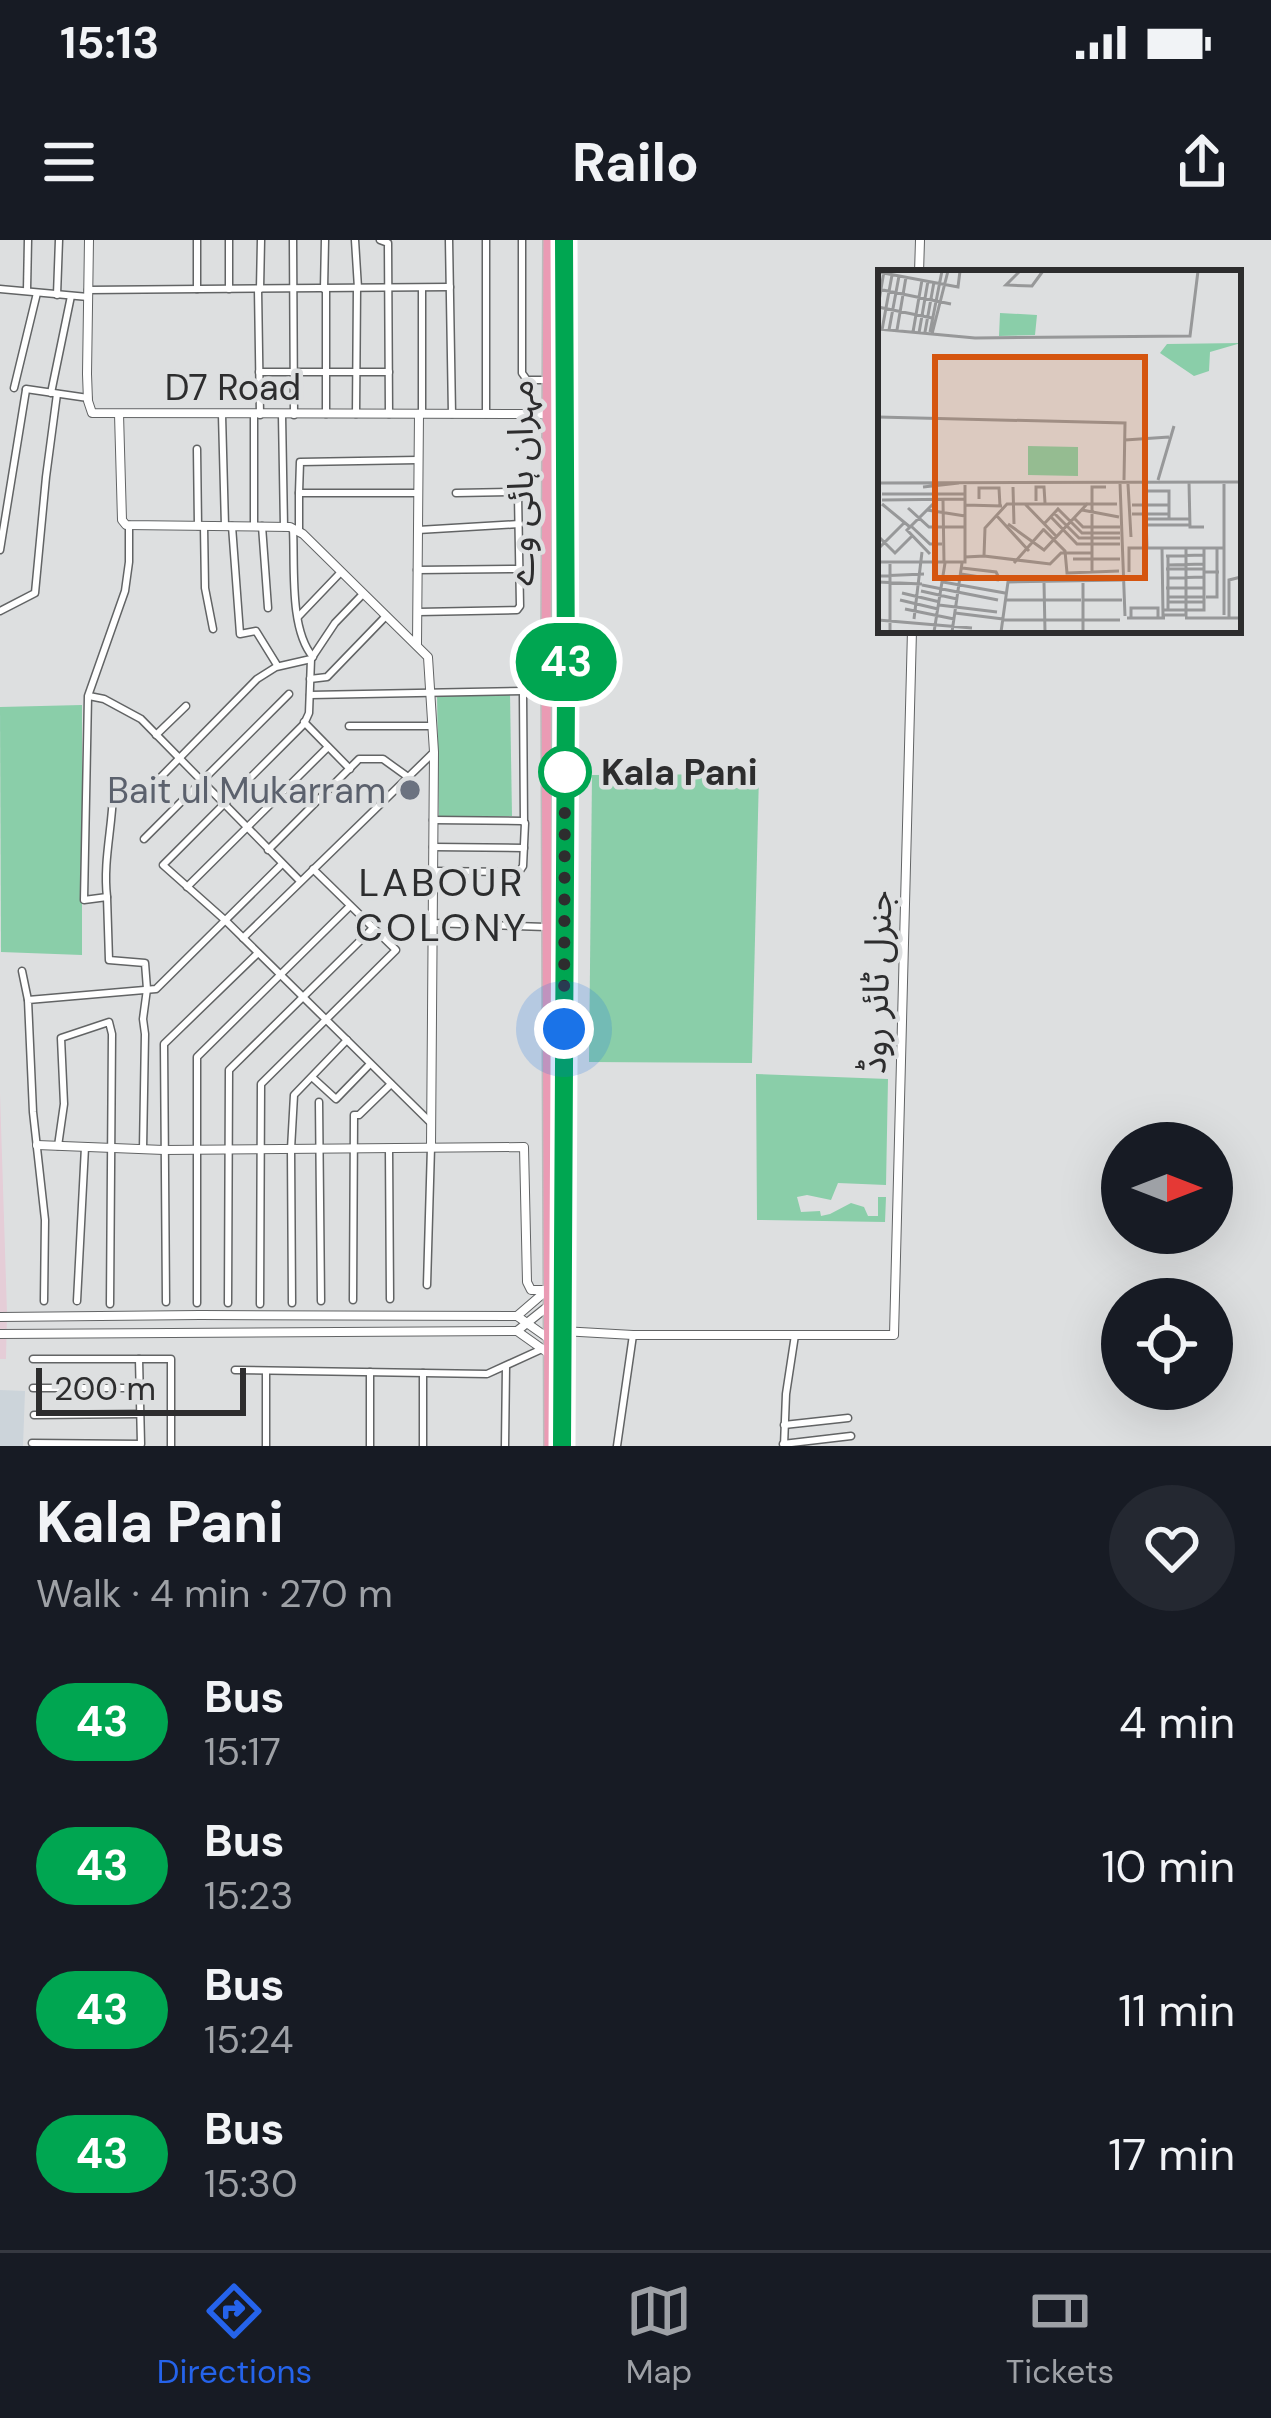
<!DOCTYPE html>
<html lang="en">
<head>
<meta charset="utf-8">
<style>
	:root { --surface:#171b24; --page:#242831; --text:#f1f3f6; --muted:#9ea1a6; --line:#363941; --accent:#2563eb }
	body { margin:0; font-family:"DM Sans","Noto Sans Arabic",sans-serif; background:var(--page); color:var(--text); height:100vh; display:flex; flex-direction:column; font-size:45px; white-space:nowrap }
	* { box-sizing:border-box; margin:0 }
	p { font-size:39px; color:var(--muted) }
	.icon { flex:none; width:66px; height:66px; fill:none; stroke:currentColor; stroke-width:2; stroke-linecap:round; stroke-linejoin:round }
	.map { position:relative; height:1206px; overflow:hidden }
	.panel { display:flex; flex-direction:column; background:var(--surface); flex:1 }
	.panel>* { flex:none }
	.badge { padding:0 24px; border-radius:39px; font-size:42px; line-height:78px }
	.needle { width:78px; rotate:90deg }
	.buttons { position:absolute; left:1101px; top:882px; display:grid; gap:24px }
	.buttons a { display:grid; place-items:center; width:132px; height:132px; border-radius:50%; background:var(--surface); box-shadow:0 12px 48px #0002; font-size:60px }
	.scale { position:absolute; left:36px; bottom:30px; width:210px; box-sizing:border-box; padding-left:12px; border:6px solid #2d2d2e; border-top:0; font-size:33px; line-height:42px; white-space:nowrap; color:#2d2d2e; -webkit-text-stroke:9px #dddfe0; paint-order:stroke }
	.you { position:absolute; width:60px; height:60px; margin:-30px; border:9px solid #fff; border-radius:50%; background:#1a73e8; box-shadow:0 0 0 18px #1a73e833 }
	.map>.badge { position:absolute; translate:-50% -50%; box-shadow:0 0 0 6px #fff }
	.round { display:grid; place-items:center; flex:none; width:126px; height:126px; border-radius:63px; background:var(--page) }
	.summary { display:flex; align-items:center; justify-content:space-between; height:204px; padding:0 36px }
	h1 { font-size:57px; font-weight:700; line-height:90px }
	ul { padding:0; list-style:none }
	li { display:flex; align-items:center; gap:36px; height:144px; padding:0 36px }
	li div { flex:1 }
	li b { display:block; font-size:45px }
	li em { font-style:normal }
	li .badge { min-width:132px; font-weight:700; text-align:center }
	.status { display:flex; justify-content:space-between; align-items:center; height:84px; padding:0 60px; background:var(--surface); direction:ltr }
	.status svg { height:33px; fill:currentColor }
	header { display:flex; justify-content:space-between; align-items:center; height:156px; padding:0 36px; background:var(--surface); font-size:54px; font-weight:700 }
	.tab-bar { display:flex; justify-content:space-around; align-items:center; height:168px; border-top:3px solid var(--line); background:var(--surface); font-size:33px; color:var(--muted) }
	.tab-bar a { display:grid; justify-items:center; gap:6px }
	.tab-bar .on { color:var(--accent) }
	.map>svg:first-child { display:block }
	.industrial { fill:#e5cdd7 }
	.built { fill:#ccd4da }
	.green { fill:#8acea9 }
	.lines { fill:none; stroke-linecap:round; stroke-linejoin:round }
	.minor-casing { stroke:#626465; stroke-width:9 }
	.tertiary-casing { stroke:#626465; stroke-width:10 }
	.primary-casing { stroke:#bcbcbc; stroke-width:12 }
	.minor { stroke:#fff; stroke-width:6 }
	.tertiary { stroke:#fff; stroke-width:8 }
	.primary { stroke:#ea9bb4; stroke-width:9 }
	.line-casing { stroke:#fff; stroke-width:27 }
	.line { stroke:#00a651; stroke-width:18 }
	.walk { stroke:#2d2d2e; stroke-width:12; stroke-dasharray:0 21.6 }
	.stop-dot { fill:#fff; stroke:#00a651; stroke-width:6 }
	.worship-dot { fill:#6b7280; stroke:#dddfe0; stroke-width:4.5 }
	.labels { text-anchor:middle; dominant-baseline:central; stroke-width:9; stroke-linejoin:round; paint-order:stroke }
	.street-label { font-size:36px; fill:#2d2d2e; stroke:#dddfe0 }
	.stop-label { font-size:36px; font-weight:bold; fill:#2d2d2e; stroke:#dddfe0; text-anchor:start }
	.worship-label { font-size:36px; fill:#5b616d; stroke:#dddfe0; text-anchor:end }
	.neighbourhood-label { font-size:39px; letter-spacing:3px; fill:#2c2d2e; stroke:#dddfe0 }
	.inset-road { fill:none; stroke:#979899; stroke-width:3 }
	.view { fill:#d5550f; fill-opacity:0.15; stroke:#d5550f; stroke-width:6 }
	.inset-edge { fill:none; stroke:#2d2d2e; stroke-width:6 }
</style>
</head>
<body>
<div class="status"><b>15:13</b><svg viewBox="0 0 49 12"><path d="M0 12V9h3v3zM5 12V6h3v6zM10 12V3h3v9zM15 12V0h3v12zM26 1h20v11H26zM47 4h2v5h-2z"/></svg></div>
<header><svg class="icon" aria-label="menu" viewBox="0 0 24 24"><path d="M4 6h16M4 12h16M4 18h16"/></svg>Railo<svg class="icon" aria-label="share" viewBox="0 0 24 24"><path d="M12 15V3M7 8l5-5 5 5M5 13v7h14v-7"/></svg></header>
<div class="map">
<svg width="1271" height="1206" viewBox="0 0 1271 1206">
	<rect width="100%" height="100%" fill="#dddfe0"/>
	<path class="industrial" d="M 0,853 L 7,1073 L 6,1119 L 0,1119 Z"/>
	<path class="built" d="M 0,1150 L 25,1151 L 23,1206 L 0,1206 Z"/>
	<g class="green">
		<path d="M 510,453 L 512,576 L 439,577 L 437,454 Z"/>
		<path d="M 82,465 L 82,715 L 1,712 L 0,467 Z"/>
		<path d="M 759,534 L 752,823 L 589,822 L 592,535 Z"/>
		<path d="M 756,834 L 888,839 L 886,945 L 838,943 L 831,960 L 807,955 L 797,957 L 801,972 L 820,971 L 821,976 L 830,974 L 851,963 L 864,967 L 868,976 L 878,976 L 878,957 L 886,957 L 885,982 L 757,980 Z"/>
	</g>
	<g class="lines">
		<g class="minor-casing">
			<g id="minor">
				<path d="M 197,0 L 197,49"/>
				<path d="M 293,0 L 294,175"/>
				<path d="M 355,0 L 358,48"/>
				<path d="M 380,0 L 388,3 L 389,174"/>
				<path d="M 449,0 L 452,174"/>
				<path d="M 486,0 L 486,174"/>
				<path d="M 522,0 L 522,133 L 527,140 L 547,140"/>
				<path d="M 422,48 L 422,174"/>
				<path d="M 0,49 L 88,57"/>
				<path d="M 229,49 L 229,0"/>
				<path d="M 258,49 L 260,175"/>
				<path d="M 260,49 L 261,0"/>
				<path d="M 324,49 L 325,0"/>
				<path d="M 27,50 L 28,0"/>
				<path d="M 88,50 L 450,47"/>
				<path d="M 57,55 L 59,0"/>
				<path d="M 259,132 L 389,132"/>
				<path d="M 14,148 L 37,53"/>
				<path d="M 26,149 L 88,158"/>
				<path d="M 51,153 L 71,56"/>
				<path d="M 326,174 L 326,49"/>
				<path d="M 356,174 L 357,48"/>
				<path d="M 222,175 L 225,286"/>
				<path d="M 254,175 L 254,286"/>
				<path d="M 282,175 L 284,287"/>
				<path d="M 197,209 L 198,286"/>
				<path d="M 299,253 L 300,222 L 418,220"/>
				<path d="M 129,285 L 129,322 L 125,351 L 88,456 L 84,660 L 107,657 L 109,720 L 145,723 L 147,749 L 143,779 L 145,794 L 143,909"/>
				<path d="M 204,286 L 205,348 L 213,389"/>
				<path d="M 232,286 L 240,394 L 256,391 L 277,425"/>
				<path d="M 262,286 L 268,368"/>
				<path d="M 293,289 C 295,325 289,389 313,417"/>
				<path d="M 418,290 L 519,284"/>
				<path d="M 299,292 L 299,253 L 418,253"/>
				<path d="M 0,310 L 26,150"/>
				<path d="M 417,330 L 520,329"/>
				<path d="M 0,371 L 35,353 L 46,237 L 57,154"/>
				<path d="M 418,372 L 517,370 L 520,366 L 518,255 L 514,252 L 456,253"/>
				<path d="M 298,377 L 341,332"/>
				<path d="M 311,419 L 309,473 L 304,484 L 163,625 L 226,681 L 431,883"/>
				<path d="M 310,439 L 327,437 L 386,376"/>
				<path d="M 310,455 L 525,451"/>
				<path d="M 89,456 L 104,459 L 141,479 L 300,641"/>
				<path d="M 304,482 L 350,529"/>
				<path d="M 349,486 L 432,486"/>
				<path d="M 156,495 L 186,466"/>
				<path d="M 157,541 L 257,439 L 276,427 L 311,419 L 335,383 L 363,354"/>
				<path d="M 524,582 L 523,454 L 528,450 L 546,450"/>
				<path d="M 144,599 L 289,454"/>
				<path d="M 433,607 L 524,608"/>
				<path d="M 268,610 L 359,519 L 383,519 L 408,537"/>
				<path d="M 433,631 L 519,632 L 523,626 L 525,583 L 522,581 L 433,580"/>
				<path d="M 187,647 L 328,507"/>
				<path d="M 107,657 C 103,622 112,589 113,554"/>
				<path d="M 432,683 L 546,687"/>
				<path d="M 243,698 L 434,512"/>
				<path d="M 22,731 L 28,760"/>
				<path d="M 313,838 L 336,859 L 370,824"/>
				<path d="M 319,862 L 321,1061"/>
				<path d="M 58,906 L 64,864 L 61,798 L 109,782 L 112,794 L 110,1064"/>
				<path d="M 389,909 L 390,1059"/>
				<path d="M 427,1045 L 431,907"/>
				<path d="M 353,1060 L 354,875 L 359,875 L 391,844"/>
				<path d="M 44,1061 L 45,980 L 33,872 L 28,760 L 156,749 L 282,624"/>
				<path d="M 77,1061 L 85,907"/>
				<path d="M 166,1062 L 164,804 L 258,713"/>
				<path d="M 197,1063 L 197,817 L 350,666"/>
				<path d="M 228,1063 L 229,830 L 373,688"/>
				<path d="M 292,1063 L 291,909 L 294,855 L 347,800"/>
				<path d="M 260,1064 L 261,844 L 396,710 L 313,629"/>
				<path d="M 33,1119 L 171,1119 L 171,1206"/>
				<path d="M 235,1130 L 487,1134 L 542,1109"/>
				<path d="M 266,1132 L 266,1206"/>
				<path d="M 370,1132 L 370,1206"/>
				<path d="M 423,1133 L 423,1206"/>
				<path d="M 33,1148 L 138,1148"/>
				<path d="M 34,1175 L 140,1174"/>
				<path d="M 784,1185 L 848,1178"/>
				<path d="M 32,1203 L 141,1204 L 139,1119"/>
				<path d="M 783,1204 L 851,1196"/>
				<path d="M 505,1206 L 506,1126"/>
				<path d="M 617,1206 L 633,1095"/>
				<path d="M 784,1206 L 786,1154 L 795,1095"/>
			</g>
		</g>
		<g class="tertiary-casing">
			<g id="tertiary">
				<path d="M 89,0 L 87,134 L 88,161 L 92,173 L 546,174"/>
				<path d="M 919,33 L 920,0"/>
				<path d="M 119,174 L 122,280 L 126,285 L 290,287 L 303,294 L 428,417 L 434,512 L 431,907"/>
				<path d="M 417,404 L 419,174"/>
				<path d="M 37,905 L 164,910 L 524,907 L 527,1042 L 531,1050 L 547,1050"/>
				<path d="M 517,1076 L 546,1051"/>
				<path d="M 0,1077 L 200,1075 L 517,1076 L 562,1108"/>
				<path d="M 517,1091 L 548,1113"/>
				<path d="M 562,1091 L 633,1095 L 894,1095 L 912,390"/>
				<path d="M 0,1094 L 517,1091 L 562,1055"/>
			</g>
		</g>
		<g class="primary-casing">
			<g id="primary">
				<path d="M 548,0 L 546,411 L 549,1206"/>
				<path d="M 562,1206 L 566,411 L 564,0"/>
			</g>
		</g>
		<use href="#minor" class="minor"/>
		<use href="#tertiary" class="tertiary"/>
		<use href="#primary" class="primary"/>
	</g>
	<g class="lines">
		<g class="line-casing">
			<path id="line" d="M 562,1206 L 566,447 L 564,0"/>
		</g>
		<use href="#line" class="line"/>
		<path class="walk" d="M 564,789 L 565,519 L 565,532"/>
	</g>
	<circle class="stop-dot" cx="565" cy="532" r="24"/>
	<circle class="worship-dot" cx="410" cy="550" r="12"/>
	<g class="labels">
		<g class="street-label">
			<text x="233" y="147">D7 Road</text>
			<text transform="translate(520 243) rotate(-90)">مہران ہائی وے</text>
			<text transform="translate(876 742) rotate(-88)">جنرل ٹائر روڈ</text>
		</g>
		<g class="stop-label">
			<text x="601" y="532">Kala Pani</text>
		</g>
		<g class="worship-label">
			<text x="386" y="550">Bait ul Mukarram</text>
		</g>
		<g class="neighbourhood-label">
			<text x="442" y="642">LABOUR<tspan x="442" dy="45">COLONY</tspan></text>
		</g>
	</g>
	<g transform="translate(878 30)">
		<rect width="363" height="363" fill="#dddfe0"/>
		<path d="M 122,43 L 159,45 L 157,65 L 121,66 ZM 363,73 L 332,82 L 331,101 L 316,106 L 282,83 L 289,74 ZM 150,176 L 200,177 L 200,206 L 150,205 Z" fill="#8acea9"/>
		<path class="inset-road" d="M 142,1 L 128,15 L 154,16 L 165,1M 0,2 L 80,17 L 82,1M 0,19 L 73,34M 0,37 L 54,48M 0,37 L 6,1M 0,59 L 97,68 L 312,66 L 320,1M 4,60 L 14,5M 11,60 L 21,6M 19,60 L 28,7M 35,62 L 44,10M 47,62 L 56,12M 52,62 L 64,1M 41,63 L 50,11M 54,64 L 70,1M 0,147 L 247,153 L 246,210M 247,170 L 291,167M 280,210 L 296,156M 311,212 L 312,257 L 326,257M 0,213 L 363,212M 242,213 L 247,346M 267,213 L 269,278M 250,214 L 253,267M 346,214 L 346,345M 45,217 L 81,213M 135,217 L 136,254M 267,221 L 291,221 L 291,249M 4,224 L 87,224M 101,229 L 101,218 L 121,218 L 122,236M 4,230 L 87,229M 65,230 L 66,292M 158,231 L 158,217 L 166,217 L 167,233M 4,234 L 32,257M 147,234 L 178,266M 87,235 L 124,236M 254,235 L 291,235M 30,238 L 51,257 L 87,257M 49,240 L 87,246M 204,240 L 241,247M 176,243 L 201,268 L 242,268M 254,244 L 291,244M 118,245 L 151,281M 173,247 L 199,274 L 242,274M 196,248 L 205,257 L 242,257M 270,249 L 312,249M 130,254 L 166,280 L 210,233M 166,254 L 180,239 L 204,263 L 242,263M 270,255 L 312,255M 33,256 L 52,274 L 64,274M 165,259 L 187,281 L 189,303 L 241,301M 0,266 L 17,283 L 34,266M 284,278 L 285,345 L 308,345 L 308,278M 326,278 L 326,302 L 341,302M 0,279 L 27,252M 52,284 L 29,260 L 59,230M 106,286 L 172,294 L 183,283 L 215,283M 288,286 L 326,285M 290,286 L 290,339M 87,287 L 106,286 L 107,258 L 129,234 L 239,234M 195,289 L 242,289M 0,292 L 87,292 L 87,215M 136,293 L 166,259M 290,295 L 326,294M 84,298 L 118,302 L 122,310M 288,299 L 326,299M 214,302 L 214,217 L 228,217M 251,302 L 251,278 L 346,278M 83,304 L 121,310M 0,306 L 46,304M 290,308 L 326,307M 0,312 L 44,314M 65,312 L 127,323M 166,312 L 167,362M 44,315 L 120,330M 288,318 L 326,318M 43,321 L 79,329M 24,323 L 62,332M 289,327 L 326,327M 328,327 L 339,327 L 339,278M 22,330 L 60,339M 128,330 L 203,330M 206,330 L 244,330M 289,332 L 326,332M 61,335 L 119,342M 27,339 L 76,349M 285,340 L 326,340 L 326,302M 77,343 L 125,349M 351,347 L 351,310 L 363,307M 249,348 L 287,348M 253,348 L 253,338 L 280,338 L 280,348M 307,348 L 363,348M 36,349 L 44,282M 0,350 L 94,358M 126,350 L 242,350M 12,362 L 12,294M 56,362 L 67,293M 74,362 L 84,293M 123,362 L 130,312 L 244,310M 205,362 L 205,311"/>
		<path class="view" d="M 57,87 L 267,87 L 267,308 L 57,308 Z"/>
		<rect width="363" height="363" class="inset-edge"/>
	</g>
</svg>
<div class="buttons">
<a><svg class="needle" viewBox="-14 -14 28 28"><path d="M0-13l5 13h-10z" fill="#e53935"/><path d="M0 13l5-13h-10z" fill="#9ea1a6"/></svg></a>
<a><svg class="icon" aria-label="locate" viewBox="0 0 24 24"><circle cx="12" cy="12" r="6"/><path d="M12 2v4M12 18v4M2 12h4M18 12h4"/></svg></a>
</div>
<div class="scale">200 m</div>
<div class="you" style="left:564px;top:789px"></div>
<b class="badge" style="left:566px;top:422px;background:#00a651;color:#fff">43</b>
</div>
<section class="panel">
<div class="summary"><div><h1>Kala Pani</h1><p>Walk · 4 min · 270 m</p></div><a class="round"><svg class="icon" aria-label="heart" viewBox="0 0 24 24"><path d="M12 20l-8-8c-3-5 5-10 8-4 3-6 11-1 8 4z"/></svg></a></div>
<ul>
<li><span class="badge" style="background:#00a651;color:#fff">43</span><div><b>Bus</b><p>15:17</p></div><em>4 min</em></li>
<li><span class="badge" style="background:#00a651;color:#fff">43</span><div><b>Bus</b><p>15:23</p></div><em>10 min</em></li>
<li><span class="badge" style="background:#00a651;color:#fff">43</span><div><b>Bus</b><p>15:24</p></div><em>11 min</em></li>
<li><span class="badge" style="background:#00a651;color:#fff">43</span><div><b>Bus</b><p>15:30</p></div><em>17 min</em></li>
</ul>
</section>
<nav class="tab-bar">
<a class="on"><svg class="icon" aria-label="directions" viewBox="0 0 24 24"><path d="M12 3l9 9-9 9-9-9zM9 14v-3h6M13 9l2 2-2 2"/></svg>Directions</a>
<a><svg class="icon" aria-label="map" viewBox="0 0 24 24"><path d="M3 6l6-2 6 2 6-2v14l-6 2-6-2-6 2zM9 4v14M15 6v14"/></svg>Map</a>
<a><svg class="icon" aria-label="tickets" viewBox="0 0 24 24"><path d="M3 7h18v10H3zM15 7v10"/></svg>Tickets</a>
</nav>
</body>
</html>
